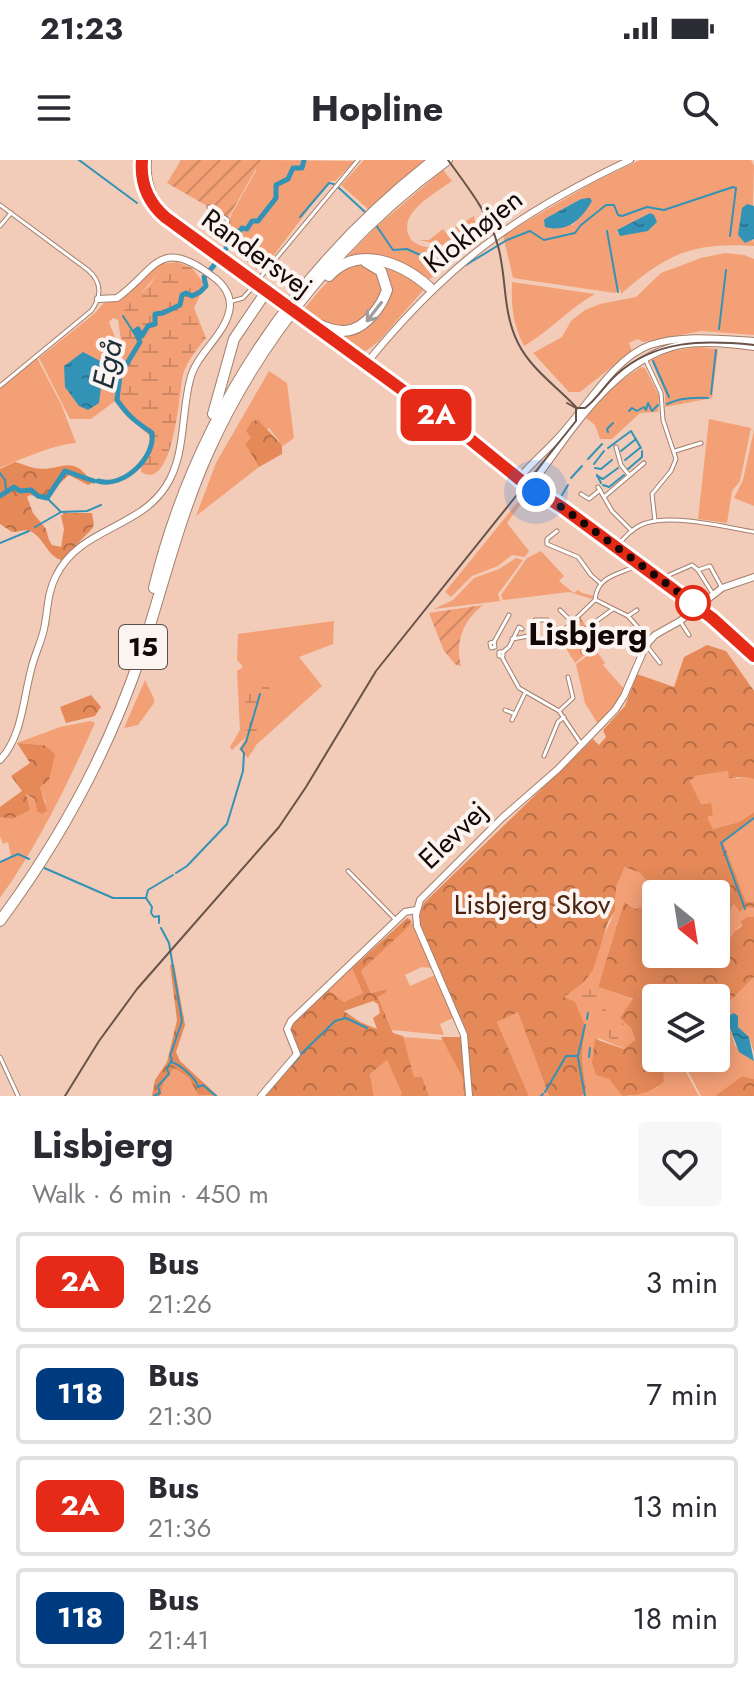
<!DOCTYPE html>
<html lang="en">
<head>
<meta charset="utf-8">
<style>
	:root { --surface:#fff; --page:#f7f7f7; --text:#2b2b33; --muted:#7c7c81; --line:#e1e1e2 }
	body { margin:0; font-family:Jost,sans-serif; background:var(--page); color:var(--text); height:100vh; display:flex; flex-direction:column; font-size:30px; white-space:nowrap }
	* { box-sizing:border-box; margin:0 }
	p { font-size:26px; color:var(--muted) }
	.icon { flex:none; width:44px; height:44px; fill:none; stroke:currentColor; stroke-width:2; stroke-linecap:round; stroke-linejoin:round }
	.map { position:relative; height:936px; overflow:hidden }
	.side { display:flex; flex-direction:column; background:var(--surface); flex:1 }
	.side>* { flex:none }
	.badge { padding:0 16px; border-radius:12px; font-size:28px; line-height:52px }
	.needle { width:52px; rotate:150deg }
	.fabs { position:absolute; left:642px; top:720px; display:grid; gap:16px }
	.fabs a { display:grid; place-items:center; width:88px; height:88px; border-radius:8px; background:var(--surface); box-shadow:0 4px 20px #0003; font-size:40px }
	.you { position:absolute; width:40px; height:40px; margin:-20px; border:6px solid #fff; border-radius:50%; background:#1a73e8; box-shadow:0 0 0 12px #1a73e833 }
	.map>.badge { position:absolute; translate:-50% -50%; box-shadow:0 0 0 4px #fff }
	.round { display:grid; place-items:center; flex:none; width:84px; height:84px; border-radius:8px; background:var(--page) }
	.overview { display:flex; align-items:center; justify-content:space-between; height:136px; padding:0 32px }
	h1 { font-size:38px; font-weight:700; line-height:60px }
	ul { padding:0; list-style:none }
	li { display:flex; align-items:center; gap:24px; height:100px; margin:0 16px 12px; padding:0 16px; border:4px solid var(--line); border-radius:8px }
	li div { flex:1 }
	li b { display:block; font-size:30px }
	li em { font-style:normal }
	li .badge { min-width:88px; font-weight:700; text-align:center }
	.status { display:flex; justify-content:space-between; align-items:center; height:56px; padding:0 40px; background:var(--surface); direction:ltr }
	.status svg { height:22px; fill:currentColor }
	header { display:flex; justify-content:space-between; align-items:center; height:104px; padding:0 32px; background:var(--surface); font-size:36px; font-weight:700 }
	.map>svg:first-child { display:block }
	.green { fill:#f3a076; fill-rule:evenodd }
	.forest { fill:url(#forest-crowns); fill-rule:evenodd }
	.wetland { fill:url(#wetland-marsh) }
	.cemetery { fill:url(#cemetery-stones) }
	.garden { fill:url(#garden-furrows) }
	.water { fill:url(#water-ripples) }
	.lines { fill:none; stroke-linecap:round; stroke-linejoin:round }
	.stream { stroke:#3293b7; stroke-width:2 }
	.river { stroke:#3293b7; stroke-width:5 }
	.street-casing { stroke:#a37f6d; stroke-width:5 }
	.secondary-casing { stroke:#a37f6d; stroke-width:8 }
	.highway-casing { stroke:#a37f6d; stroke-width:12 }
	.street { stroke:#fff; stroke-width:3 }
	.secondary { stroke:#fff; stroke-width:6 }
	.highway { stroke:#fff; stroke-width:10 }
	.tram { stroke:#695349; stroke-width:2 }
	.secondary-bridge-casing { stroke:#a37f6d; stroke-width:8; stroke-linecap:butt }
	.secondary-bridge { stroke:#fff; stroke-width:6 }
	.oneway { stroke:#a19c9b }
	.line-casing { stroke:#fff; stroke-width:18 }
	.line { stroke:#e52b18; stroke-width:12 }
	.walk { stroke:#150804; stroke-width:8; stroke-dasharray:0 14.4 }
	.stop-dot { fill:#fff; stroke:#e52b18; stroke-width:4 }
	.labels { text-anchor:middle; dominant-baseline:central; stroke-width:8; stroke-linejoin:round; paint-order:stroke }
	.shield { fill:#fcf4f0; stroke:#5a4f4b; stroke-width:2 }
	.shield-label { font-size:26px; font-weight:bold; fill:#150804 }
	.street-label { font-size:28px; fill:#150804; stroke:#fcf4f0 }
	.park-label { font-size:28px; fill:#492511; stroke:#fcf4f0 }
	.water-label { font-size:30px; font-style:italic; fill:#1a2f38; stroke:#fcf4f0 }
	.quarter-label { font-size:32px; font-weight:bold; fill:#150804; stroke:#fcf4f0 }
</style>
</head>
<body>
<div class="status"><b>21:23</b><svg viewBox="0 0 49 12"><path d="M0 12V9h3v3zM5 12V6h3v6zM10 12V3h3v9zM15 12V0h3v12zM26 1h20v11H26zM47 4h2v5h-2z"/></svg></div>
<header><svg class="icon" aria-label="menu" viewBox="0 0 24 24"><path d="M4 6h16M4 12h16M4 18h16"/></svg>Hopline<svg class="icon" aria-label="search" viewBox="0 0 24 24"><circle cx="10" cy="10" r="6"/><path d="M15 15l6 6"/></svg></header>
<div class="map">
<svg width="754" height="936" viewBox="0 0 754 936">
	<defs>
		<pattern id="forest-crowns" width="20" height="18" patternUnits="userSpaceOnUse" patternTransform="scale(2)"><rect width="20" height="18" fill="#e58959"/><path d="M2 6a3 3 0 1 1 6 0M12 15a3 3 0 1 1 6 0" fill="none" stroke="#b86e47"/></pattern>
		<pattern id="wetland-marsh" width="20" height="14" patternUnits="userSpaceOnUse" patternTransform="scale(2)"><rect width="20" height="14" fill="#f3a076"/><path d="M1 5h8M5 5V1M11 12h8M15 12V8" fill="none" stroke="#cf8864"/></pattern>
		<pattern id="cemetery-stones" width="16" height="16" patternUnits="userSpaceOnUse" patternTransform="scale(2)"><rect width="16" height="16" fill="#f3a076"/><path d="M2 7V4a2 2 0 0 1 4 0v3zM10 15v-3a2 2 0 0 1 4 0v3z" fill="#cf8864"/></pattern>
		<pattern id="garden-furrows" width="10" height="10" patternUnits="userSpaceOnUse" patternTransform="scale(2)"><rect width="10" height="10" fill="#f3a076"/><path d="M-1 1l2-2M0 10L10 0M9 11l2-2" fill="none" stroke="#cf8864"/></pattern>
		<pattern id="water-ripples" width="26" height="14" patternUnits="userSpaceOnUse" patternTransform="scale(2)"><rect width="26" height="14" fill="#3293b7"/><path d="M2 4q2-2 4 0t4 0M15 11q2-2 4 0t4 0" fill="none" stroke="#297693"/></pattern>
	</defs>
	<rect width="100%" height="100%" fill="#f2ccb8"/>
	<g class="green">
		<path d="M 271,0 L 355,1 L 335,21 L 330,21 L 265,107 L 259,106 L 227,79 L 231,55 L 257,9 L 264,12 Z"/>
		<path d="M 364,0 L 424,0 L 368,49 L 341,25 Z"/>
		<path d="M 640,0 L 751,0 L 754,6 L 752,82 L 754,79 L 754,86 C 693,82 666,94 621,134 L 620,129 L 615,133 L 513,118 L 503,75 L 594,22 ZM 581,39 L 592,41 L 573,65 L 548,57 ZM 650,53 L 657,62 L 648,71 L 617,73 L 617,70 Z"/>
		<path d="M 443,10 L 452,21 C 434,34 393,55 412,81 L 421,86 L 454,92 L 455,99 L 430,119 C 402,103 378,88 346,98 L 376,67 Z"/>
		<path d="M 474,56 L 476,67 L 464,66 L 463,76 L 459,79 L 463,78 L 465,67 L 477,68 L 478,56 L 489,74 L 471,88 L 450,85 L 469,87 L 468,90 L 419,80 L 429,80 L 443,69 L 446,73 Z"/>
		<path d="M 725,93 L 744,95 L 754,99 L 754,175 L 701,171 L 643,182 L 638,179 L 629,183 L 632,191 L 580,232 L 569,232 L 533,193 L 562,177 L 571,161 L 585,150 L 600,144 L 636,137 L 661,113 L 701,98 Z"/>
		<path d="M 167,103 L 118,160 L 113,158 L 109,162 L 124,200 L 115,221 L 115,241 L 91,259 L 70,259 L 39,198 L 94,154 L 104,143 L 116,141 L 159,104 Z"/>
		<path d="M 383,103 L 425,128 L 379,181 L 363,193 L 327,172 L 343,175 L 384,141 Z"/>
		<path d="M 362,105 L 378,113 L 384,128 L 380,140 L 356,167 L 324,165 L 303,150 C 320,131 335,107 362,105 Z"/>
		<path d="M 512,122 L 595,134 C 569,148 550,171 524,186 C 513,164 511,147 512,122 Z"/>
		<path d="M 698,187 L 718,189 L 712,238 L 665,247 L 665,233 L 651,200 L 671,191 Z"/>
		<path d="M 37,198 L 61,244 L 76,283 C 52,285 22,299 0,308 L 0,229 Z"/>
		<path d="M 641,207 L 645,208 L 659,236 L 658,252 L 640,253 L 612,279 L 600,279 L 595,265 L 586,258 L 610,228 Z"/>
		<path d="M 269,211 L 287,223 L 294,278 L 283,286 L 269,268 L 245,284 L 259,307 L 196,356 L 216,303 Z"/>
		<path d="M 709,259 L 751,268 L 740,321 L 732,331 L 727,363 L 698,359 Z"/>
		<path d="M 754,270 L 754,346 L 734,338 L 743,320 Z"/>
		<path d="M 522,337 L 525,338 L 507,363 L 529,391 L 525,397 L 512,395 L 498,406 L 472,416 L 451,437 L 445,432 Z"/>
		<path d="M 541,391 L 564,416 L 559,421 L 574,433 L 578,430 L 582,433 L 594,436 L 592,439 L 569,432 L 503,440 L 501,435 L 527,398 Z"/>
		<path d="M 516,398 L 523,400 L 498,434 L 500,441 L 434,449 L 453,440 L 474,418 L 499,409 Z"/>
		<path d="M 334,461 L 333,484 L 299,497 L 322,526 L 257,584 L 248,598 L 239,589 L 247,576 L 232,590 L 230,587 L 240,570 L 237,511 L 243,507 L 237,500 L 238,474 Z"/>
		<path d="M 594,491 L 597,492 L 605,503 L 603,505 L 624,529 L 618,543 L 598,564 L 585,543 L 576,504 Z"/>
		<path d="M 145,520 L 154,539 L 154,543 L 138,565 L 124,568 Z"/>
		<path d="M 90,561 L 95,563 C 68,623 39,684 0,738 L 0,703 L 11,696 L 8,682 L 3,684 L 0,676 L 0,657 L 12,659 L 25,634 L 46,644 L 40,627 L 44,585 L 17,583 L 60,567 Z"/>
		<path d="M 728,611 L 737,619 L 744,617 L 754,619 L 754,652 L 739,662 L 713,669 L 706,656 L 711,643 L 701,644 L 690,621 L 696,616 Z"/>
		<path d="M 754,658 L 754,742 L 746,742 L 723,681 Z"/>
		<path d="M 625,707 L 640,713 L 658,734 L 656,734 L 656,769 L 641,748 L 635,749 L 624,742 L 598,827 L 634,840 L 621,858 L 631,868 L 635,880 L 625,889 L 598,878 L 609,919 L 622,936 L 582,936 L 586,931 L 582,899 L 584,880 L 564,837 L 582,824 L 615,751 L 616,727 Z"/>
		<path d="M 735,743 L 754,748 L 754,757 L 750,757 L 734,772 L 720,793 L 716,779 Z"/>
		<path d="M 411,760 L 432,806 L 432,808 L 422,807 L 405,815 L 410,826 L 435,815 L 453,853 L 453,858 L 440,864 L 444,875 L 392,870 L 378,837 L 387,832 L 385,829 L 371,833 L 361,811 L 408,766 Z"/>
		<path d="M 352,808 L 364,833 L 344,842 L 327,829 Z"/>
		<path d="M 754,817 L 754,892 L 749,877 L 738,867 L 738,856 L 730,868 L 735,886 L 754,901 L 754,919 L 742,916 L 715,936 L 701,936 L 681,898 L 696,898 L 702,912 L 729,897 L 723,881 L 716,882 L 716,855 Z"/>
		<path d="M 518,851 L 549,936 L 529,936 L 497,862 Z"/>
		<path d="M 403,877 L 443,880 L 462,917 L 464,936 L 429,936 L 422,917 L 414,917 Z"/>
		<path d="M 662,898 L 678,898 L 699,936 L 631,936 L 657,928 L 663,922 Z"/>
		<path d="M 387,900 L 403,933 L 400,936 L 374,936 L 370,914 Z"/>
		<path d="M 174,908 L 189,918 L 198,935 L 211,936 L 160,936 L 164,922 Z"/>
	</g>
	<g class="forest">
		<path d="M 258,260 L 282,285 L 282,294 L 259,307 L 245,284 L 251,278 L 246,271 L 252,261 Z"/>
		<path d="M 15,302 C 21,303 28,307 34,308 C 61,313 72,291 92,323 L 88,325 L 69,315 L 44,338 L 30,335 L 27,337 L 33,353 L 46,369 L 49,380 L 52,385 L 61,387 L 64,369 L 61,356 L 64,353 L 92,353 L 94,365 L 91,370 L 61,400 C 48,396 44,379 32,372 C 27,368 19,372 12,372 L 0,364 L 0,309 Z"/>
		<path d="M 707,485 L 726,491 L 754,531 L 754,619 L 744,617 L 729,618 L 728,611 L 696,616 L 690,621 L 701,644 L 711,643 L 713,655 L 707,657 L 713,669 L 739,662 L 754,652 L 754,658 L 723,681 L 746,742 L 754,742 L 754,748 L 745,747 L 740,752 L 734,744 L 716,779 L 716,766 L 718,768 L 720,762 L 716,749 L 716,734 L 658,734 L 640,713 L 625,707 L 616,727 L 615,751 L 608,762 L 593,810 L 582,824 L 564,837 L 575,842 L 585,866 L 582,899 L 586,931 L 582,936 L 549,936 L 518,852 L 497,862 L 529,936 L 470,936 L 466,878 L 420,770 L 420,752 L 424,743 L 593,579 L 599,585 L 606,577 L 603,570 L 625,546 L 637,514 L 674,527 L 684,497 Z"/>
		<path d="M 91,535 L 101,547 L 95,556 L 66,563 L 60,547 Z"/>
		<path d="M 17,583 L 44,585 L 55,594 L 49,620 L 40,627 L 47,651 L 42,654 L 37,651 L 35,639 L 26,634 L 30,650 L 12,659 L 0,657 L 0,647 L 22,631 L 11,616 L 30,603 Z"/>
		<path d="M 624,742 L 635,749 L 641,747 L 656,769 L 656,794 L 716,794 L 716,787 L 720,793 L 734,772 L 742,766 L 741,761 L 747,757 L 754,757 L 754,817 L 716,855 L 716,838 L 656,838 L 656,898 L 662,898 L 664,922 C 653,932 636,936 622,936 L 609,919 L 596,915 L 592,903 L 595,879 L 624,889 L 635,880 L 631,868 L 620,858 L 633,839 L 598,827 Z"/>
		<path d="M 407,758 L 411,760 L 409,766 L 361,811 L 371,833 L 386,829 L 387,832 L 378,837 L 393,873 L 403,876 L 414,917 L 422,917 L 429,936 L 400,936 L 402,933 L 387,900 L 370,914 L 374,936 L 263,936 L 296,899 L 289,871 L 290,864 L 327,829 L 344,842 L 363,833 L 352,808 ZM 373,841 L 378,844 L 380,853 L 373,858 L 377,869 L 360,862 L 344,851 Z"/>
		<path d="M 174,804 L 185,865 L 176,892 L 180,901 L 218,936 L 198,935 L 189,918 L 174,908 L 164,922 L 160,936 L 152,936 L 155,920 L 167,902 L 177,860 L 170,805 Z"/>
		<path d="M 441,877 L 462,877 L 468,936 L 464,936 L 462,917 Z"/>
		<path d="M 720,880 L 723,881 L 729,897 L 702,912 L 696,898 L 716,898 L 716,882 Z"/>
		<path d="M 742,916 L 754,919 L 754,936 L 715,936 Z"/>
	</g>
	<g class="wetland">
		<path d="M 177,102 L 192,108 L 203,122 L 202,131 L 194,148 L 206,178 C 197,189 187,201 183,215 C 179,232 174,333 141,312 C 141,299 151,289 149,275 C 119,248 106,241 124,200 L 117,181 L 121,180 L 118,160 L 128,145 L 149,126 L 162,107 L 167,103 Z"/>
		<path d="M 260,522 L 269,527 C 272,537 266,552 259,560 L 260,567 L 250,576 L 247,575 L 245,531 Z"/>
		<path d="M 586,828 L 594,832 L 605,850 L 615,854 L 633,876 L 631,882 L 620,885 L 604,874 L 608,860 C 596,853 582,855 579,837 Z"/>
	</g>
	<path class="cemetery" d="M 579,455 L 597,485 L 575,503 L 560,478 Z"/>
	<g class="garden">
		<path d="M 181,0 L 271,0 L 264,13 L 256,9 L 228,58 L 167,23 Z"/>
		<path d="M 483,445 C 463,461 455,481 461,506 L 456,505 L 444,491 L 429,453 Z"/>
	</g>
	<g class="water">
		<path d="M 590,38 L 592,41 C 581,60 567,73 545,67 L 544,60 L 548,57 L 581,39 Z"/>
		<path d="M 747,44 L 754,46 L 754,79 L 745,83 L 738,75 L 742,48 Z"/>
		<path d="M 650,53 L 654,55 L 657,62 L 648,71 L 620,76 L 617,70 Z"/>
		<path d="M 83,192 L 104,203 L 99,243 L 88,250 L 79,246 L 65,227 L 64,206 Z"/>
		<path d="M 734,853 L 738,856 L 738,867 L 749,877 L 754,901 L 739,892 L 730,868 L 726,865 L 728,856 Z"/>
	</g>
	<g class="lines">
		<g class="stream">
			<path d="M 79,0 L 137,43"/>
			<path d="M 339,28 L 365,52"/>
			<path d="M 300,57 L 329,23 L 334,24"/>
			<path d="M 376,65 L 393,90 L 407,89 L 429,99"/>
			<path d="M 607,71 L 618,132"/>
			<path d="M 435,101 L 449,102"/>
			<path d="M 466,105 L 507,80 L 530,71 L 544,80 L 575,73 L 581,65 L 606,45 L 614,45 L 618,55 L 622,56 L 647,47 L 664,50 L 733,27 L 736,28 L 730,76"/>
			<path d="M 123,156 L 134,173"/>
			<path d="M 719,169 L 726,110"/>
			<path d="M 653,201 L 669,237"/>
			<path d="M 711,234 L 716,190"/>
			<path d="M 667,244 C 679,238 693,237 708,238"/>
			<path d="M 629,251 L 632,248 L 637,251 L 644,247 L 646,250 L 648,243 L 652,251 L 658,245"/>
			<path d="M 608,272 L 607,269 L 613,263"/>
			<path d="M 608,288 L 631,271 L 641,288"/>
			<path d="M 621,291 L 636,279"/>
			<path d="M 588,299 L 602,284"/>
			<path d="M 625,300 L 640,288"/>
			<path d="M 594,304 L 604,291"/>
			<path d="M 595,308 L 601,309 L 612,300"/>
			<path d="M 628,309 L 642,297 L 642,291"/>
			<path d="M 0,313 L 5,320 L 6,330"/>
			<path d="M 597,315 L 601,323"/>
			<path d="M 597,316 L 603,319 L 618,308"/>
			<path d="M 571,318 L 582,306"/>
			<path d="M 603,325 L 609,327 L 624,315"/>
			<path d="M 562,335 L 568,325"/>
			<path d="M 47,338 L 60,351"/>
			<path d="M 35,367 L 61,352 L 87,351 L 101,345"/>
			<path d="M 0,383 L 29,371"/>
			<path d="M 0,702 L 18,694 L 29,699"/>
			<path d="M 42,707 L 113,738 L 146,738 L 152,747 L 151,753 L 154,757 L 159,756 L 159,763"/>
			<path d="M 176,713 L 187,706 L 227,664 L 243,611 L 244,593 L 241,589 L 246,582 L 260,534"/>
			<path d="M 146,738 L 148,730 L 173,715"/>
			<path d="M 745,749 L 721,683 L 754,658"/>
			<path d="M 587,859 L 588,853"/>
			<path d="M 300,895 L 335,861 L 346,858 L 367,868"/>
			<path d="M 589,897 L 590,888"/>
			<path d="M 578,898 L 585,936"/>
			<path d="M 171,902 C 180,904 197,919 198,927 L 203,925 L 216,936"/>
			<path d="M 292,905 L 299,897"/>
			<path d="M 545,932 L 566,896 L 578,896 L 585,865"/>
			<path d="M 154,936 L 160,933 L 158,926 L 169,914 L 167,909 L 172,899 L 170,896 L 182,861 L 169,783 L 161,768"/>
			<path d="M 541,936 L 543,934"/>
		</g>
		<g class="river">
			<path d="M 224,91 L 242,68 L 247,69 L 252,61 L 258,61 L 276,38 L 276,25 L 288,19 L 293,8 L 302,8 L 304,0"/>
			<path d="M 98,321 C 123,329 156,297 152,273 C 135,261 129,257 117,240 L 120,215 L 140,182 L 135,171 L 138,169 L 142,176 L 148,166 L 155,164 L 155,154 L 163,153 L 180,145 L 182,135 L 186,133 L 192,136 L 200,132 L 206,126 L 204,117 L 216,103"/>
			<path d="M 0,336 L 14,327 L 20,331 L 31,330 L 38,336 L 47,338 L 65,311 L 94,321"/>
		</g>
		<g class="street-casing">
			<g id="street">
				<path d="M 0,45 L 88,110 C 102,122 102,137 91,151 L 0,226"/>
				<path d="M 209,47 L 228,60 L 224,79 L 227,83 L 265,112"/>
				<path d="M 0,66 L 11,53"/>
				<path d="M 259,119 L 358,0"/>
				<path d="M 229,142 L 243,138 L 252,128"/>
				<path d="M 646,201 L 661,233 L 663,260 L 676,299 L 671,311 L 652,334 L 655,361"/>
				<path d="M 616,287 L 621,305 L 629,315"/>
				<path d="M 675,291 L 701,283"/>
				<path d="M 598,327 L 612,351 L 632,371"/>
				<path d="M 581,334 L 589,339 L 600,330"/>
				<path d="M 604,337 L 644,303"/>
				<path d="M 557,371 L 547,379 L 547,384 L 578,397 L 591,415 L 600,423"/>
				<path d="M 616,387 C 625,377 633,367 646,363 C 673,354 725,367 754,372"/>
				<path d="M 698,410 L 710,406 L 722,428"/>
				<path d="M 667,416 L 692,405 L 698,410 L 713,434"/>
				<path d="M 595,440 C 597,418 614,415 632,408"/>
				<path d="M 596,440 L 628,456 L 649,480"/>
				<path d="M 560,450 L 571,461"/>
				<path d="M 628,456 L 637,450"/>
				<path d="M 535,460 L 548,460 L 561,473 L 595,440"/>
				<path d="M 680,461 L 689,475"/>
				<path d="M 587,468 L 613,449"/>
				<path d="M 512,479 L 529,476"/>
				<path d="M 494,482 L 509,455"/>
				<path d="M 494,482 L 495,487 L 491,488 L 490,483 Z"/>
				<path d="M 646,485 L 660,503"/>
				<rect x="499" y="492" width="4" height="4"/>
				<path d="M 503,492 L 509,487 L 519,467 L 522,469"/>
				<path d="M 502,497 L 519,528 L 559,551 L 582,585"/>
				<path d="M 505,550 L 515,554"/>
				<path d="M 560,550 L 573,538 L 568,517"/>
				<path d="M 512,560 L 525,533"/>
				<path d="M 544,596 L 558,562 L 564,557"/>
				<path d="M 348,711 L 396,760"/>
				<path d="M 0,897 L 18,936"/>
			</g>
		</g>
		<g class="secondary-casing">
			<g id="secondary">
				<path d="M 142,0 C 141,19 146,35 157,50 L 279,142"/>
				<path d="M 148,0 C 146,21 152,38 166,54"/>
				<path d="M 322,169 L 375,207 L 516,317 L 563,348 L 712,458 L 754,496"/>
				<path d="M 342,188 L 388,222"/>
				<path d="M 365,205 C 445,106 515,54 630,0"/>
				<path d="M 509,306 L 552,337"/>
				<path d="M 522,315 C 533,302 545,292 556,280 C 583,253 613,198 650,185 C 683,174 721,179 754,181"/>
				<path d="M 530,327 C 568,276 613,199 680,185 C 704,181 730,184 754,187"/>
				<path d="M 0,600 C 22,577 23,540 31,510 C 34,496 41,483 44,469 C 48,451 47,433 56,416 C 79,368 139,369 166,326 C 186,295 181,254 190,220 C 196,194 223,177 229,152 C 233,137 224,124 212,116 C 159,75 155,111 117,138 L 98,139"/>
				<path d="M 261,936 L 297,894 L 287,869 L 291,861 L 405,752 L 416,750"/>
				<path d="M 469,936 L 464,875 L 417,766 L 416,755 L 420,740 L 502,658 L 558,609 L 615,550 L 624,536 L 646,485 L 655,475 L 680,461 L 722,428 L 754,417"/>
			</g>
		</g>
		<g class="highway-casing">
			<g id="highway">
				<path d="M 329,116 C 358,84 402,103 429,127"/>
				<path d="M 311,161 C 336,174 355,177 374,153 C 380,146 384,139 387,130 L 381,111 L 366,102"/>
				<path d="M 213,254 L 234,179 L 266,132"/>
				<path d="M 154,428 C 196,256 295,108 434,0"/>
				<path d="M 0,761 C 60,680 109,590 141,494 C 163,426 179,358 208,293 C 260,177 345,74 447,0"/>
			</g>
		</g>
		<use href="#street" class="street"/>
		<use href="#secondary" class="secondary"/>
		<use href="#highway" class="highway"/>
		<g class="tram">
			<path d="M 567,243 L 576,248 L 585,248 C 597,239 605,225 616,215 C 656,179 704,180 754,185"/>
			<path d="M 65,936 L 99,881 L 137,829 L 279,667 L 306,627 L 376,511 L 576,261 L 576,247 C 556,226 531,209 518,183 C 502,151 507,118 498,86 C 490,55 467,26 448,0"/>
		</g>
		<g class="secondary-bridge-casing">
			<path id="secondary-bridge" d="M 279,142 L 304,160"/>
		</g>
		<use href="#secondary-bridge" class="secondary-bridge"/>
	</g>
	<defs><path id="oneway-shaft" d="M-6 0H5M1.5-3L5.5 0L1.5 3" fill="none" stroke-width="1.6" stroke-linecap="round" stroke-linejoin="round" transform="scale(2)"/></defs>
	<use class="oneway" href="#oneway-shaft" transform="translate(374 152) rotate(128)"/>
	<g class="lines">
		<g class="line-casing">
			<path id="line" d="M 142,0 C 140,23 148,42 165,57 L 471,280 L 524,323 L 563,348 L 712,458 L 754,496"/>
		</g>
		<use href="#line" class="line"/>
		<path class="walk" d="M 536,332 L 563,348 L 693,443"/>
	</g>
	<circle class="stop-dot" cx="693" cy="443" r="16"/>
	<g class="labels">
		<rect class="shield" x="119" y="465" width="48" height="44" rx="6"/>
		<g class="shield-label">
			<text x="143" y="487">15</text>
		</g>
		<g class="street-label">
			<text transform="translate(473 71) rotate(-38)">Klokhøjen</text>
			<text transform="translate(257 93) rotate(36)">Randersvej</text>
			<text transform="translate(453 675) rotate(-44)">Elevvej</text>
		</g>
		<g class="park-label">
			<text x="532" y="744">Lisbjerg Skov</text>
		</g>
		<g class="water-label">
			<text transform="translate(107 204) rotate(-78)">Egå</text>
		</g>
		<g class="quarter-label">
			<text x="588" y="474">Lisbjerg</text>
		</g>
	</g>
</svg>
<div class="fabs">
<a><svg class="needle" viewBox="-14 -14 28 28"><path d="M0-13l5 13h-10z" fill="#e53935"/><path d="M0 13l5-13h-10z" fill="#7c7c81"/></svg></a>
<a><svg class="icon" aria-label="layers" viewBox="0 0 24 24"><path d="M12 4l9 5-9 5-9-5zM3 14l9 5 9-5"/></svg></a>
</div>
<div class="you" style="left:536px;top:332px"></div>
<b class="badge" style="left:436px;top:255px;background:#e52b18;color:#fff">2A</b>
</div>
<section class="side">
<div class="overview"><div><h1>Lisbjerg</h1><p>Walk · 6 min · 450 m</p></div><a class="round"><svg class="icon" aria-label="heart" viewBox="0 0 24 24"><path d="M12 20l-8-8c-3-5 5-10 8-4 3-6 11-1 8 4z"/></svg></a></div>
<ul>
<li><span class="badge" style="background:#e52b18;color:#fff">2A</span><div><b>Bus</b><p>21:26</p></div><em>3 min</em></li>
<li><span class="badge" style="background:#003b80;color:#fff">118</span><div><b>Bus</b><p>21:30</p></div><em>7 min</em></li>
<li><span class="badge" style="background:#e52b18;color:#fff">2A</span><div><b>Bus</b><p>21:36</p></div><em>13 min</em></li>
<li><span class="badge" style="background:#003b80;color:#fff">118</span><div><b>Bus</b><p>21:41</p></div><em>18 min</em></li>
</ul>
</section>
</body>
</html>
